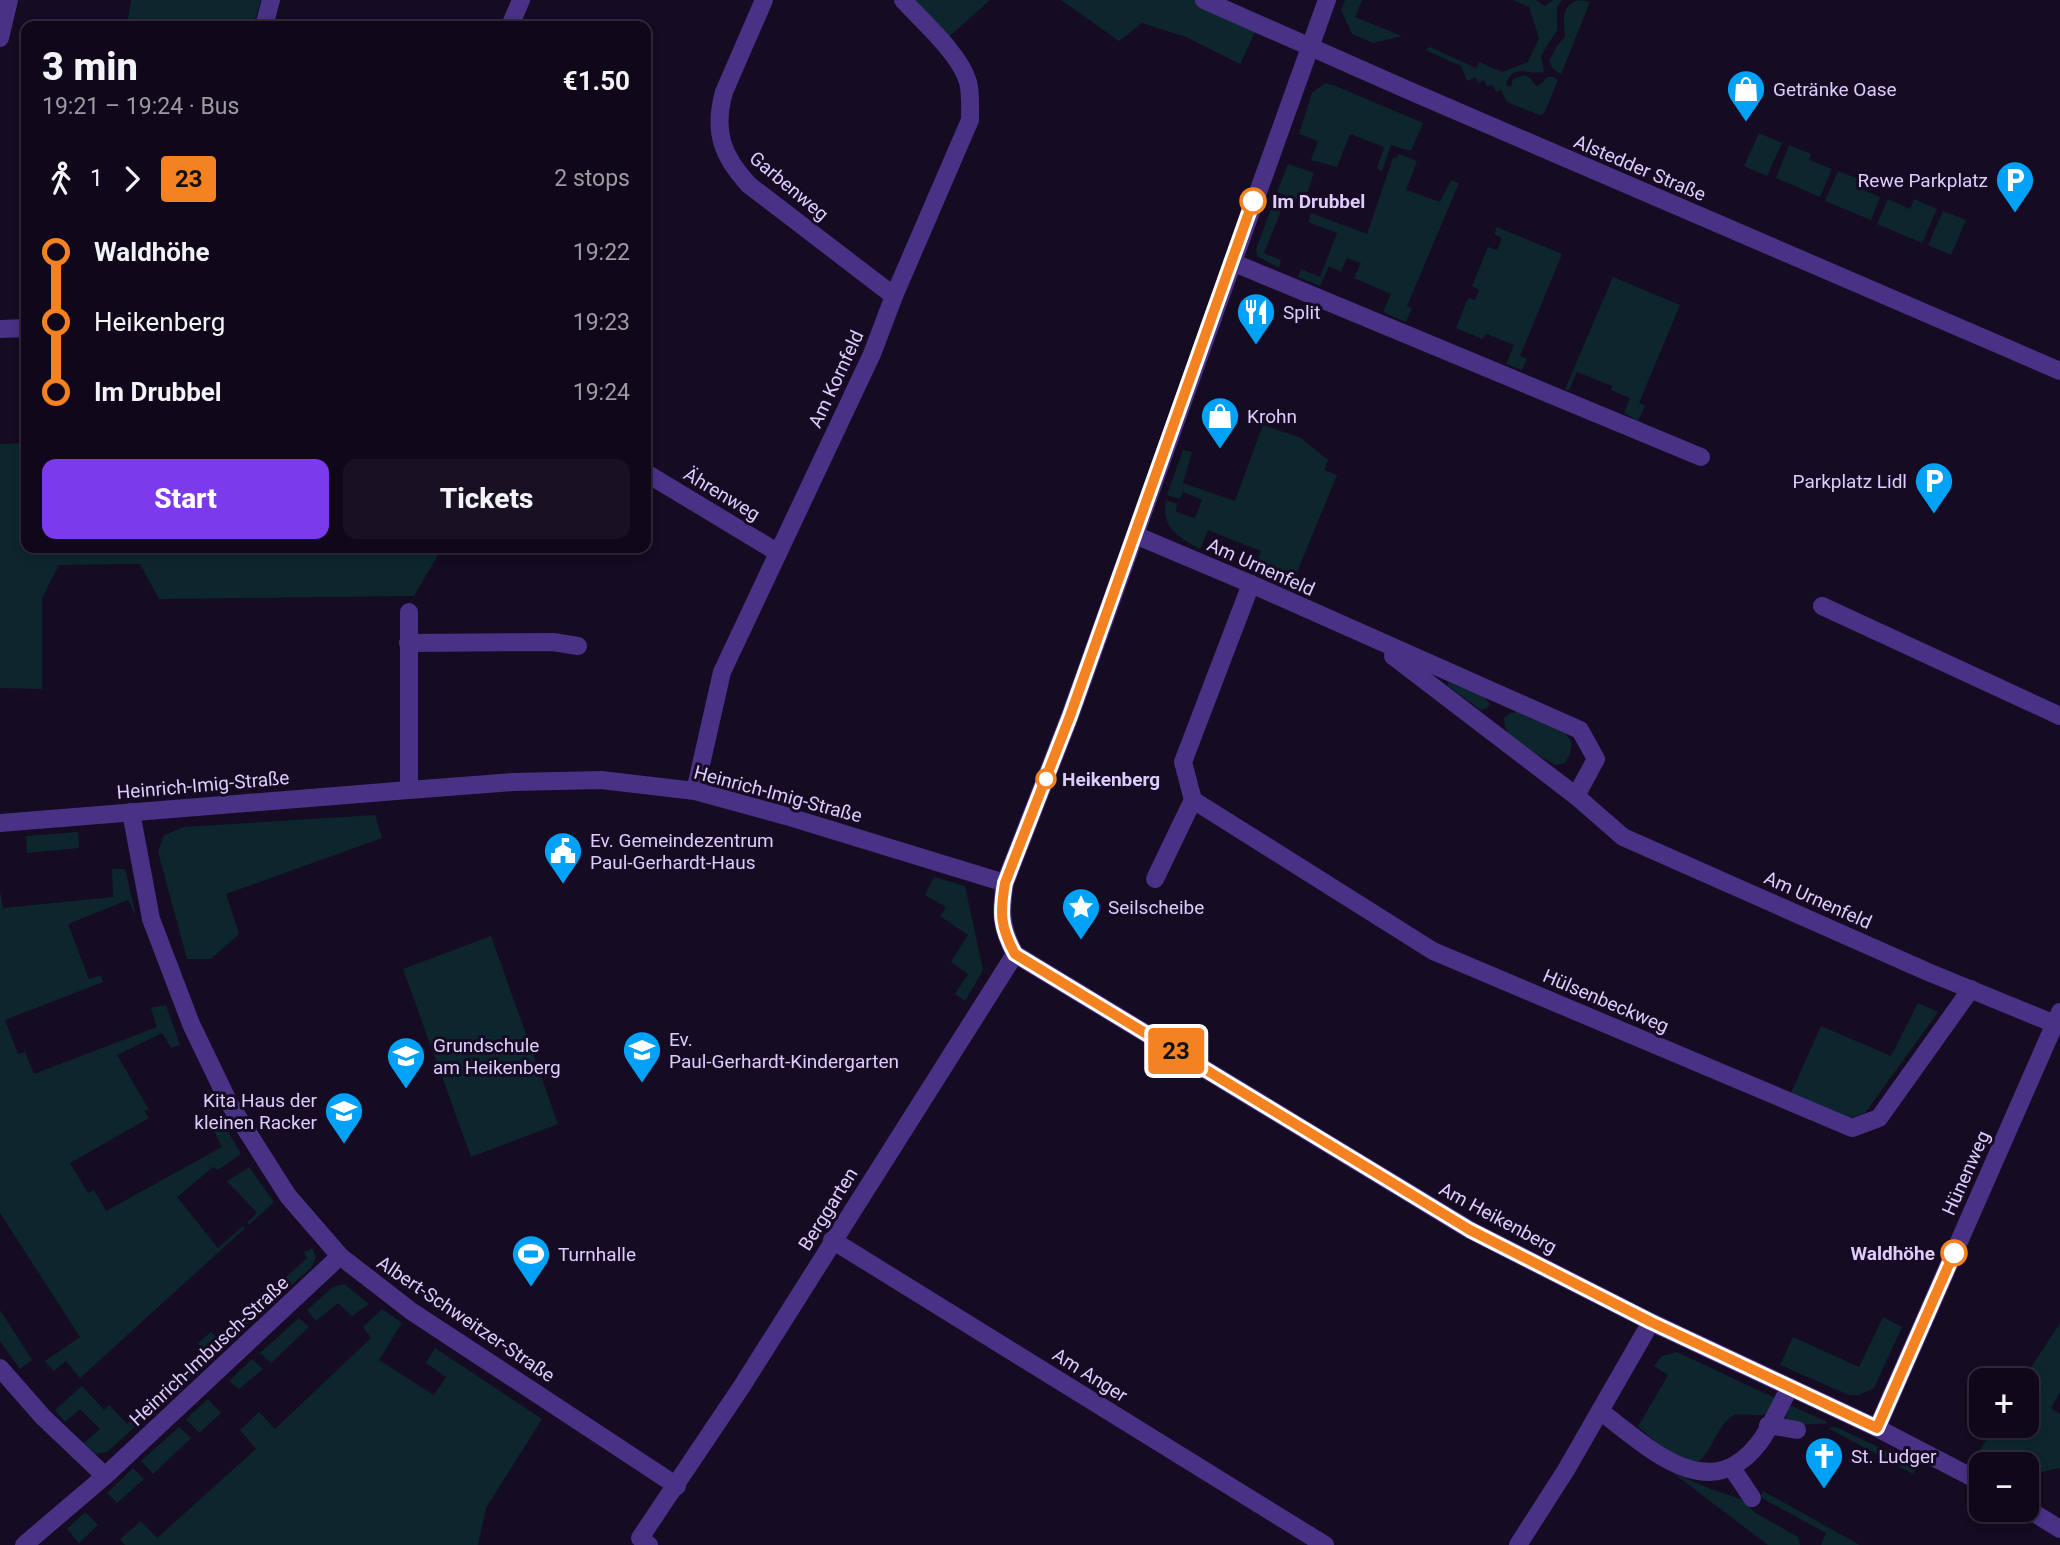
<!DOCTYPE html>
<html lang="en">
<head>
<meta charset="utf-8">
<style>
	:root { --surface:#10081a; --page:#191123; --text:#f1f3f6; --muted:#9c9aa2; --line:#302939; --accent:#7c3aed }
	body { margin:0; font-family:Roboto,sans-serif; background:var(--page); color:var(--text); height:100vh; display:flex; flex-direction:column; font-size:26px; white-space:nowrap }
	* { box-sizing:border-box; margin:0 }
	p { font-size:23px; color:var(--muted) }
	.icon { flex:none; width:38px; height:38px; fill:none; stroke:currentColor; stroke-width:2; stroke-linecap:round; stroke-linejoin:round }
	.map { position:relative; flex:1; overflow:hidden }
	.drawer { position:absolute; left:21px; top:21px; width:630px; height:532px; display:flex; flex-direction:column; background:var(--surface); border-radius:14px; box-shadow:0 4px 10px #0003,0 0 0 2px var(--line) }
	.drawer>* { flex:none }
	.badge { padding:0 14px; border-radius:5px; font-size:24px; line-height:46px }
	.buttons { position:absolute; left:1969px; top:1368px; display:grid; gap:14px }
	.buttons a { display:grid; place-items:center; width:70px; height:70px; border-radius:14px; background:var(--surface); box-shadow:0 4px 10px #0003,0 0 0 2px var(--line); font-size:35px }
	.map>.badge { position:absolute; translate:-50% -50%; box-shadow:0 0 0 4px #fff }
	.legs { display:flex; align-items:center; gap:10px; height:77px; padding:0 21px; font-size:23px }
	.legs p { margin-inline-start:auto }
	.headline { display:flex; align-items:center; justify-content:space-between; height:119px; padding:0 21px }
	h1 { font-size:38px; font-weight:800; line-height:52px }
	.action { display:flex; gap:14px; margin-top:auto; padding:14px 21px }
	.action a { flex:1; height:80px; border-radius:14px; background:var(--accent); color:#fff; font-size:28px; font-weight:800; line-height:80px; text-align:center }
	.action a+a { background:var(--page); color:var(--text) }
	ul { padding:0 21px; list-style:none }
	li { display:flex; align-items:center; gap:24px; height:70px; font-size:26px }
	li i { display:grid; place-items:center; width:10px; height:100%; margin:0 9px; background:currentColor }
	li i::after { content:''; width:18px; height:18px; margin:-9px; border:5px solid; border-radius:50%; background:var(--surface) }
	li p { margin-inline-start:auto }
	li:first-child i { background:linear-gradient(#0000 50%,currentColor 0) }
	li:last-child i { background:linear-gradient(currentColor 50%,#0000 0) }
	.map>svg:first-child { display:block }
	.green { fill:#0d262d }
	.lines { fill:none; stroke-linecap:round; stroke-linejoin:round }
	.pedestrian { stroke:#493186; stroke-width:18 }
	.minor { stroke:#493186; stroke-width:18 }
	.tertiary { stroke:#493186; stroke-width:18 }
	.line-1-casing { stroke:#fff; stroke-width:16 }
	.line-1 { stroke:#f58220; stroke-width:10 }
	.stop-1-dot { fill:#fff; stroke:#f58220; stroke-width:3.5 }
	.labels { text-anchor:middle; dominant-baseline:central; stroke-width:6; stroke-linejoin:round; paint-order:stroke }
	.poi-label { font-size:19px; fill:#deccff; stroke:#150b22; text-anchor:start }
	.street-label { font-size:19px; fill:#deccff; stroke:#150b22 }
	.stop-label { font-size:19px; font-weight:bold; fill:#deccff; stroke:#150b22; text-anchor:start }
</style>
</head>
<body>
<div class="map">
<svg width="2060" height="1545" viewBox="0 0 2060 1545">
	<rect width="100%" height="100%" fill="#150b22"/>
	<g class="green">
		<path d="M 131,0 L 261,0 L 253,26 L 127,26 Z"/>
		<path d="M 903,0 L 990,0 L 942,43 Z"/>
		<path d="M 1061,0 L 1204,0 L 1259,24 L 1240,64 L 1186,37 L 1142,23 L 1119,41 Z"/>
		<path d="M 1345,0 L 1362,0 L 1355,17 L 1402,36 L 1373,43 L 1352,34 L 1341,10 Z"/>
		<path d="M 1513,0 L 1536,0 L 1545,6 L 1553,0 L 1562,0 L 1557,7 L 1557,30 L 1541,56 L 1544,72 C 1528,75 1512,63 1506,85 L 1511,87 L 1513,79 L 1525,75 L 1530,78 L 1536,86 L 1541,84 L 1547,77 L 1553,77 L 1558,80 L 1544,114 L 1540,115 L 1507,102 L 1501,90 L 1496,92 L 1492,84 L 1487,87 L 1484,80 L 1478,83 L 1476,77 L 1467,81 L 1461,66 L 1425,50 L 1430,47 L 1476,68 L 1479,62 L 1502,72 L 1528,62 L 1539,38 L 1529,7 Z"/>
		<path d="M 1578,0 L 1590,2 L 1561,74 L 1553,69 L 1549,61 L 1557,46 L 1565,37 C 1564,20 1560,7 1578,0 Z"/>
		<path d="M 1325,83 L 1336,86 L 1423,123 L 1411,151 L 1391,145 L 1382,171 L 1377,168 L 1384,147 L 1350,134 L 1337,167 L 1311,160 L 1318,141 L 1299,134 L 1312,93 Z"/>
		<path d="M 1759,133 L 1782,143 L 1767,176 L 1744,166 Z"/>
		<path d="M 1789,145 L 1811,154 L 1809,160 L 1832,169 L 1820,197 L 1776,178 Z"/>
		<path d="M 1399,154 L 1417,161 L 1406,190 L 1440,202 L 1451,180 L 1459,183 L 1407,306 L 1412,308 L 1406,322 L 1383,312 L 1391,294 L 1354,278 L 1361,263 L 1347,258 L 1341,272 L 1329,266 L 1320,286 L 1298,277 L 1301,269 L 1320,277 L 1337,233 L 1308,222 L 1311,213 L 1367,234 L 1393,158 L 1397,158 Z"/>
		<path d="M 1288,164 L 1314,173 L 1304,202 L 1277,192 Z"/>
		<path d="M 1838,171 L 1861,180 L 1858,188 L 1880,197 L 1871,220 L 1825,201 Z"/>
		<path d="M 1888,199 L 1910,209 L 1914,199 L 1937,209 L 1922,243 L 1877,224 Z"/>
		<path d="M 1272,206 L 1281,211 L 1264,253 L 1281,260 L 1279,268 L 1257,256 L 1256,249 Z"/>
		<path d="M 1943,211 L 1966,220 L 1951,255 L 1928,245 Z"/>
		<path d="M 1497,227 L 1562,254 L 1520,356 L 1527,359 L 1522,370 L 1506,364 L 1514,345 L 1486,334 L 1482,339 L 1456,328 L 1468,298 L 1475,300 L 1479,290 L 1472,286 L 1488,247 L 1497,250 L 1502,238 L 1494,234 Z"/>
		<path d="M 1613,277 L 1680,305 L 1639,403 L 1645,406 L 1638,421 L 1624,413 L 1630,398 L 1611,390 L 1612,386 L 1577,372 L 1569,390 L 1565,389 Z"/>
		<path d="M 1263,425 L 1301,438 L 1328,460 L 1324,470 L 1337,475 L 1296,575 L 1286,570 L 1282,583 L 1253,571 L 1261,551 L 1208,530 L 1200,549 C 1178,537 1161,528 1166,500 L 1177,504 L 1176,512 L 1195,518 L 1202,500 L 1183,492 L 1180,499 L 1167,495 L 1183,450 L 1192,452 L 1183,483 L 1235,501 Z"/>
		<path d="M 26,443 L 26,548 L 442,548 L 414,596 L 159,599 L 140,564 L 59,565 L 42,598 L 42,689 L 0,688 L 0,444 Z"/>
		<path d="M 1448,682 L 1484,696 L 1490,704 L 1487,708 L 1481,710 L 1448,686 Z"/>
		<path d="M 1517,712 L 1565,733 L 1572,742 L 1570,754 L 1565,763 L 1555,765 C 1537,753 1503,742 1504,718 L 1510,713 Z"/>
		<path d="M 375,815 L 382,838 L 226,894 L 239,934 L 211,959 L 187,959 L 158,852 L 164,835 L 184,827 Z"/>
		<path d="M 78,832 L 79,848 L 27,853 L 26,836 Z"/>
		<path d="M 112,869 L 125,869 L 136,916 L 128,900 L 68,924 L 89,979 L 101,975 L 103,982 L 5,1020 L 18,1054 L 25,1052 L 34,1074 L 157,1027 L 151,1008 L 166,1005 L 180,1045 L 171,1048 L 162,1033 L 117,1055 L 149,1110 L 144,1111 L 149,1118 L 70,1163 L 88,1193 L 94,1190 L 106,1211 L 222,1147 L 213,1129 L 223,1123 L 241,1154 L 218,1170 L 213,1167 L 177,1197 L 218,1248 L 243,1226 L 245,1228 L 80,1378 L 66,1361 L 54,1371 L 45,1361 L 80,1337 L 0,1213 L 0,891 L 3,908 L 113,897 Z"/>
		<path d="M 934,877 L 965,886 L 983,970 L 965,1001 L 955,994 L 968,974 L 951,962 L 968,935 L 940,916 L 946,907 L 925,895 Z"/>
		<path d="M 491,936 L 558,1124 L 471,1157 L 403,969 Z"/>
		<path d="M 1918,1003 L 1938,1012 L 1865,1113 L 1850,1118 L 1791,1093 L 1821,1026 L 1891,1056 Z"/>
		<path d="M 249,1167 L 274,1202 L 249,1225 L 247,1222 L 257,1213 L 227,1181 Z"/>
		<path d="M 312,1248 L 316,1257 L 312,1267 L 229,1340 L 223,1334 L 307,1258 L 304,1252 Z"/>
		<path d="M 344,1284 L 369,1304 L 352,1316 L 338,1303 L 316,1321 L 307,1310 L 333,1287 Z"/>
		<path d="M 382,1309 L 402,1323 L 379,1360 L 434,1395 L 446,1377 L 426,1363 L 435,1348 L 542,1419 L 486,1508 L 478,1545 L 125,1545 L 120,1539 L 141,1521 L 157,1538 L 256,1449 L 240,1430 L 259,1412 L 275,1429 L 371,1338 L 363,1327 Z"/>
		<path d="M 0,1310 L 32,1360 L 20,1369 L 0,1341 Z"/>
		<path d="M 1883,1317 L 1902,1327 L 1874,1388 L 1859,1395 L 1849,1395 L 1780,1365 L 1793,1337 L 1859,1367 Z"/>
		<path d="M 299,1318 L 309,1327 L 271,1363 L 260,1353 Z"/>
		<path d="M 2060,1323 L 2060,1392 L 2051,1408 L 2060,1414 L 2060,1468 L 2027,1475 L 2026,1465 L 1981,1465 L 1981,1467 L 1972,1463 L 1995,1426 L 2026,1426 L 2026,1381 L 2022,1381 Z"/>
		<path d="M 211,1332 L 225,1346 L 107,1452 L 95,1454 L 84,1443 L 100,1429 L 80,1409 L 65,1422 L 55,1410 L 82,1386 L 104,1410 L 109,1405 L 127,1424 L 205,1351 L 198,1343 Z"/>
		<path d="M 1677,1352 L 1777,1399 L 1767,1414 C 1756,1417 1742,1412 1733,1416 C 1718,1423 1713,1451 1698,1462 L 1675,1457 L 1638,1427 L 1668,1375 L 1654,1366 L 1662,1356 Z"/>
		<path d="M 252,1359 L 263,1369 L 239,1389 L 229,1381 Z"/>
		<path d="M 208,1399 L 221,1413 L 199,1433 L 186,1419 Z"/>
		<path d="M 1790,1405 L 1829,1423 L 1801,1425 L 1785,1421 Z"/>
		<path d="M 179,1427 L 191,1438 L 153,1474 L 141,1461 Z"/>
		<path d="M 1836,1427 L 1918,1466 L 1913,1474 L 1828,1428 Z"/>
		<path d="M 133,1468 L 144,1479 L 117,1503 L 107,1493 Z"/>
		<path d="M 1673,1473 L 1711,1489 L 1746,1501 L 1754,1512 L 1798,1537 L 1800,1545 L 1768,1545 Z"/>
		<path d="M 1763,1491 L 1860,1545 L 1821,1545 L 1826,1533 L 1760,1497 Z"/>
		<path d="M 85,1512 L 98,1525 L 79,1543 L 67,1529 Z"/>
	</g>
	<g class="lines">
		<g class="pedestrian">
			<path d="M 1600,1411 C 1647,1446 1708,1509 1759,1443 C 1771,1427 1780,1405 1790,1387"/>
			<path d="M 1768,1425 L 1797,1430"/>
			<path d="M 1732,1468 L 1752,1498"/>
		</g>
		<g class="minor">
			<path d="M 764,0 L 724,92 C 713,131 722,156 749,185 L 894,296"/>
			<path d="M 1327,0 L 1070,716 L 1005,883 C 1000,912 1001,928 1015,954 L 1470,1230 L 1651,1322 L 1877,1428 L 1981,1482"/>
			<path d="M 264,26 L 271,0"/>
			<path d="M 510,26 L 521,0"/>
			<path d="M 0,38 L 9,0"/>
			<path d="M 1232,262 L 1701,457"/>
			<path d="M 0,329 L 26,328"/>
			<path d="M 646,473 L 777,552"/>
			<path d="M 1135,535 L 1251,584 L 1580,730 L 1596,759 L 1576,796 L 1623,837 L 1928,972 L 2055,1024"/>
			<path d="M 1251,584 L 1183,762 L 1193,800 L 1433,951 L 1852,1128 L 1879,1118 L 1971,989"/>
			<path d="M 1822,606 L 2060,716"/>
			<path d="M 409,612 L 409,790"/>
			<path d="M 408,643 L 553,642 L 578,646"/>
			<path d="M 1393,656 L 1576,796"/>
			<path d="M 695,791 L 722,672 L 872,354 L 894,296 L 970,120 C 970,108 971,94 968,82 C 960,54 923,22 903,0"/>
			<path d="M 131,812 L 151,919 L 191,1024 L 229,1103 L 288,1196 L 340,1256 L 411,1311 L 677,1486"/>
			<path d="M 0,823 L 409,790 L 513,782 L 601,780 L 695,791 L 786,816 L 1005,883"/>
			<path d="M 1155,879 L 1193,800"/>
			<path d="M 832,1240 L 1325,1545"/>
			<path d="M 0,1368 L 43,1417 L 105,1476"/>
			<path d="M 1877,1428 L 2060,1012"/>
			<path d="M 2026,1508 L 2060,1529"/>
			<path d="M 24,1545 L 105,1476 L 340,1256"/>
			<path d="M 649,1545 L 640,1538 L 742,1386 L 1015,954"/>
			<path d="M 1518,1545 L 1566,1470 L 1651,1322"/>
		</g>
		<path class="tertiary" d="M 1204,0 L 1410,91 L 2060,371"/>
	</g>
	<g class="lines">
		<g class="line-1-casing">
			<path id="line-1" d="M 1253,201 L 1070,716 L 1005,883 C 1000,913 1000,927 1015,954 L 1470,1230 L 1651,1322 L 1877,1428 L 1954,1253"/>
		</g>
		<use href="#line-1" class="line-1"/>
	</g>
	<defs>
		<g id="shop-pin" transform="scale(2.0125)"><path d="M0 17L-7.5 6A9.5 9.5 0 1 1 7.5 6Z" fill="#00a2f7" stroke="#150b22"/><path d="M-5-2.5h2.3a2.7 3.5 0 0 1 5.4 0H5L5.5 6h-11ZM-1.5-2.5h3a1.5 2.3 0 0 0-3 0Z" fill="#fff"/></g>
		<g id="parking-pin" transform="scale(2.0125)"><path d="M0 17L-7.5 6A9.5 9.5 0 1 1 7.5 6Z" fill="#00a2f7" stroke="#150b22"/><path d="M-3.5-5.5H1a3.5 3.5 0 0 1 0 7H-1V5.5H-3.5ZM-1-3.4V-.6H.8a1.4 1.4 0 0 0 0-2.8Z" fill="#fff"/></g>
		<g id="restaurant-pin" transform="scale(2.0125)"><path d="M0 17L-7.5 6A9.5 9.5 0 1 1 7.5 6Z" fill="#00a2f7" stroke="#150b22"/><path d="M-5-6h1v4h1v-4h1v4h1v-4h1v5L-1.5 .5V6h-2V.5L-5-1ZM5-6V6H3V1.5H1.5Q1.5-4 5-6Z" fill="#fff"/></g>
		<g id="civic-pin" transform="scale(2.0125)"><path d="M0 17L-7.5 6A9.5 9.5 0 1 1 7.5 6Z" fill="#00a2f7" stroke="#150b22"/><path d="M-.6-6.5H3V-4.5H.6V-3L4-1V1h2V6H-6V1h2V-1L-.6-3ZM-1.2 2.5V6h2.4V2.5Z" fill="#fff"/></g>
		<g id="sight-pin" transform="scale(2.0125)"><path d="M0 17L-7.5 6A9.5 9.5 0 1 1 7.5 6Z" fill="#00a2f7" stroke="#150b22"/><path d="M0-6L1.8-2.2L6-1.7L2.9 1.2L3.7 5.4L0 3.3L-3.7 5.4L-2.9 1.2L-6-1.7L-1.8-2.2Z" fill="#fff"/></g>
		<g id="school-pin" transform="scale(2.0125)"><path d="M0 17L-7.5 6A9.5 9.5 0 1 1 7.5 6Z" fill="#00a2f7" stroke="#150b22"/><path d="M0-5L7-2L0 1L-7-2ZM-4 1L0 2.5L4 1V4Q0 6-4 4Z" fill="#fff"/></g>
		<g id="stadium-pin" transform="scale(2.0125)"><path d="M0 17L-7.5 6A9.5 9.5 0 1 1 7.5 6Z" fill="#00a2f7" stroke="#150b22"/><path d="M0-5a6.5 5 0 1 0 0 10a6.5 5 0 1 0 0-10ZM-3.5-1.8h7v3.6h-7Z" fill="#fff"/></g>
		<g id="church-pin" transform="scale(2.0125)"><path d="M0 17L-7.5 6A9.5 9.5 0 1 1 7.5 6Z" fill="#00a2f7" stroke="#150b22"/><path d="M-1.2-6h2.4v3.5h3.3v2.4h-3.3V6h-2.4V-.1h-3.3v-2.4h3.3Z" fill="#fff"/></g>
	</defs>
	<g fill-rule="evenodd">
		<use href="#shop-pin" x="1746" y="89"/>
		<use href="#parking-pin" x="2015" y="180"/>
		<use href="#restaurant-pin" x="1256" y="312"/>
		<use href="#shop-pin" x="1220" y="416"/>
		<use href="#parking-pin" x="1934" y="481"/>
		<use href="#civic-pin" x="563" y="851"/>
		<use href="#sight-pin" x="1081" y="907"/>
		<use href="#school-pin" x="642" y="1050"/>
		<use href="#school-pin" x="406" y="1056"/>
		<use href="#school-pin" x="344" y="1111"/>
		<use href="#stadium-pin" x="531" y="1254"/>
		<use href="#church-pin" x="1824" y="1456"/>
	</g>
	<g class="stop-1-dot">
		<circle cx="1253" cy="201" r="12"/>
		<circle cx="1046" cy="779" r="9"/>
		<circle cx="1954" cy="1253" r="12"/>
	</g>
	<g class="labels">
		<g class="poi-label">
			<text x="1773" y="89">Getränke Oase</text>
			<text x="1988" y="180" text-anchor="end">Rewe Parkplatz</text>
			<text x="1283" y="312">Split</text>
			<text x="1247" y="416">Krohn</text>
			<text x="1907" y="481" text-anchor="end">Parkplatz Lidl</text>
			<text x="590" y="840">Ev. Gemeindezentrum<tspan x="590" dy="22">Paul-Gerhardt-Haus</tspan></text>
			<text x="1108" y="907">Seilscheibe</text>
			<text x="669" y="1039">Ev.<tspan x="669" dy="22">Paul-Gerhardt-Kindergarten</tspan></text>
			<text x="433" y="1045">Grundschule<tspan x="433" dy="22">am Heikenberg</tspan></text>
			<text x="317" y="1100" text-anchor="end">Kita Haus der<tspan x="317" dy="22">kleinen Racker</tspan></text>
			<text x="558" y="1254">Turnhalle</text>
			<text x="1851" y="1456">St. Ludger</text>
		</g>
		<g class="street-label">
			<text transform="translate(1640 168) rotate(23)">Alstedder Straße</text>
			<text transform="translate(789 186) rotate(40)">Garbenweg</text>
			<text transform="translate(836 379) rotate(-65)">Am Kornfeld</text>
			<text transform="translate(722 494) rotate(31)">Ährenweg</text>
			<text transform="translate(1261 567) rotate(24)">Am Urnenfeld</text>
			<text transform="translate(203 785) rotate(-5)">Heinrich-Imig-Straße</text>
			<text transform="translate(778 794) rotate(15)">Heinrich-Imig-Straße</text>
			<text transform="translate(1818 900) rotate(24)">Am Urnenfeld</text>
			<text transform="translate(1606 1001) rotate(23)">Hülsenbeckweg</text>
			<text transform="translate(1966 1173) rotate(-66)">Hünenweg</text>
			<text transform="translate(828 1209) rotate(-58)">Berggarten</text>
			<text transform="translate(1498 1218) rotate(28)">Am Heikenberg</text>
			<text transform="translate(466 1319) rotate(34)">Albert-Schweitzer-Straße</text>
			<text transform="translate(209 1351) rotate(-43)">Heinrich-Imbusch-Straße</text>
			<text transform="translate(1090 1375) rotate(32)">Am Anger</text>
		</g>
		<g class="stop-label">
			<text x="1272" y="201">Im Drubbel</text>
			<text x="1062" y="779">Heikenberg</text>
			<text x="1935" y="1253" text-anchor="end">Waldhöhe</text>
		</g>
	</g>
</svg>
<div class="buttons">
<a>+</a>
<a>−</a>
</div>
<b class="badge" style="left:1176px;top:1051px;background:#f58220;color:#111">23</b>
<section class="drawer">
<div class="headline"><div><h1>3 min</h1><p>19:21 – 19:24 · Bus</p></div><b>€1.50</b></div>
<div class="legs"><svg class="icon" aria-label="walk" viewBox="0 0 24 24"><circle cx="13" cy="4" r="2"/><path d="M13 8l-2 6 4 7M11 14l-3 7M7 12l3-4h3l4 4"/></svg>1<svg class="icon" aria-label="forward" viewBox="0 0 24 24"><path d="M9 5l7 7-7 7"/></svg><b class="badge" style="background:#f58220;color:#111">23</b><p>2 stops</p></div>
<ul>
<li><i style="color:#f58220"></i><b>Waldhöhe</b><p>19:22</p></li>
<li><i style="color:#f58220"></i><span>Heikenberg</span><p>19:23</p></li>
<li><i style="color:#f58220"></i><b>Im Drubbel</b><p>19:24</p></li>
</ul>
<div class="action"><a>Start</a><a>Tickets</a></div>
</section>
</div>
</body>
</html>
